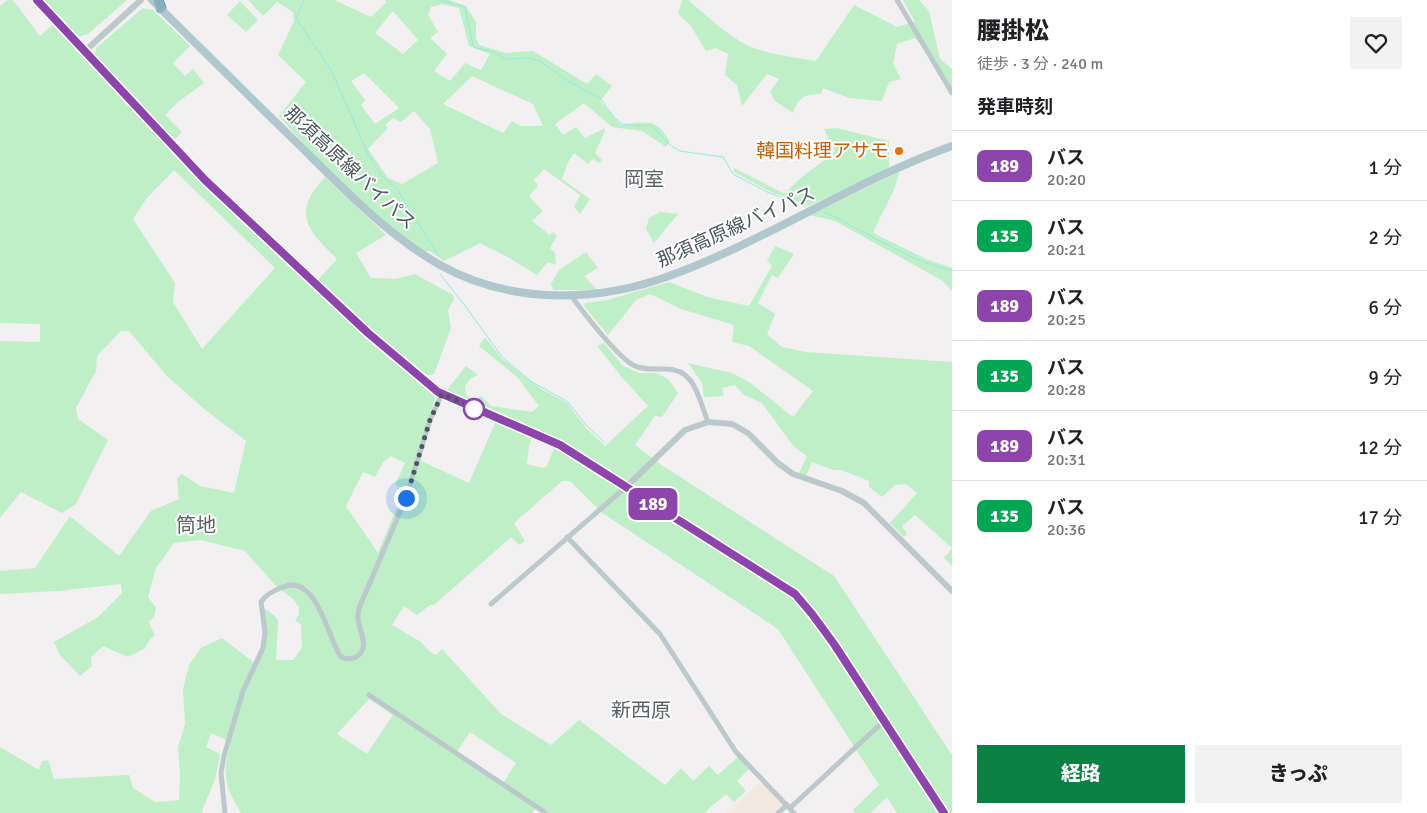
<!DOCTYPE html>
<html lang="ja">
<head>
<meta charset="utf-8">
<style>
	:root { --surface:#fff; --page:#f2f2f2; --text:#202124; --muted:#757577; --line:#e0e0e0; --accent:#0b8043 }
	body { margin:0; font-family:Signika,"Noto Sans JP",sans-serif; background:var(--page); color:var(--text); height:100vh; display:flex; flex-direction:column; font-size:19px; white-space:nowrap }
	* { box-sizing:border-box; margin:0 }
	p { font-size:16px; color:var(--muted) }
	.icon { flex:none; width:28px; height:28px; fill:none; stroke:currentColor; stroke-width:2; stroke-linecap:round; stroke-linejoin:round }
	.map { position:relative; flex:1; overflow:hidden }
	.details { display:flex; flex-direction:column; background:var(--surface); width:475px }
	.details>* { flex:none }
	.badge { padding:0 10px; border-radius:8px; font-size:18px; line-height:32px }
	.you { position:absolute; width:25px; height:25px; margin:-12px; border:4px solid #fff; border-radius:50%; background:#1a73e8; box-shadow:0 0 0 8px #1a73e833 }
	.map>.badge { position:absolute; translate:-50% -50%; box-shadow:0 0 0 2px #fff }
	h2 { padding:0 25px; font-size:19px; line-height:45px }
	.round { display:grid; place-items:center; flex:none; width:52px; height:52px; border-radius:0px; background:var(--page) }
	.head { display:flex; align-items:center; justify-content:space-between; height:85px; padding:0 25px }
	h1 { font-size:24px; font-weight:800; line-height:38px }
	.primary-button { display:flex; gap:10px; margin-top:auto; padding:10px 25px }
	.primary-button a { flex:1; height:58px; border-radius:0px; background:var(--accent); color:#fff; font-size:20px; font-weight:800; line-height:58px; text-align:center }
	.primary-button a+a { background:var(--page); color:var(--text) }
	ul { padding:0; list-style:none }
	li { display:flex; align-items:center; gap:15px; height:70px; padding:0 25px; border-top:1px solid var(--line) }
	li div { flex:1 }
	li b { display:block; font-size:19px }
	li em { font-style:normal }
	li .badge { min-width:55px; font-weight:700; text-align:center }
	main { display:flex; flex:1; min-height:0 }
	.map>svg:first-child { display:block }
	.green { fill:#bfefc6; fill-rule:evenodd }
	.sand { fill:#f3e9e1 }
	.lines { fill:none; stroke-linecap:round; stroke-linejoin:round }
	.stream { stroke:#8debe7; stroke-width:1 }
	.motorway-casing { stroke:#739baa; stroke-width:11 }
	.minor { stroke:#bbc8cc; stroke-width:5 }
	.tertiary { stroke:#bbc8cc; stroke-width:6 }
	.primary { stroke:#b0c7ce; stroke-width:8 }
	.motorway { stroke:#88afbe; stroke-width:9 }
	.line-casing { stroke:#fff; stroke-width:11 }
	.line { stroke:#8e44ad; stroke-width:8 }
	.walk { stroke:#48585d; stroke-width:5; stroke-dasharray:0 9 }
	.food-dot { fill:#e8710a; stroke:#fff; stroke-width:2 }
	.stop-dot { fill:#fff; stroke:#8e44ad; stroke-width:2.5 }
	.labels { text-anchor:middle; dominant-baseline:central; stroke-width:4; stroke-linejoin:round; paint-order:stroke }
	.food-label { font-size:19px; fill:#c56008; stroke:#fff; text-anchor:end }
	.street-label { font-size:19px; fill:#48585d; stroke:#fff }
	.neighbourhood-label { font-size:20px; fill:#5c6265; stroke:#fff }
</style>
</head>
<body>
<main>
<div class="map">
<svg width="952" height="813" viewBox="0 0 952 813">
	<rect width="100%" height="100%" fill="#f2f0f0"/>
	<g class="green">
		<path d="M 8,0 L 13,0 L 40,36 L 54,24 L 170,148 L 212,190 L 436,395 L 417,459 L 469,483 L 496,421 L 538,437 L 537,439 L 531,439 L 529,445 L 527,464 L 542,468 L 547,466 L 553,451 L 554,443 L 474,405 L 476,399 L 481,396 L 491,406 L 532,412 L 539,406 L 517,377 L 479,346 L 485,337 L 501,358 L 541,389 L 567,403 L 586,428 L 605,446 L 648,406 L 621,376 L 597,346 L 604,343 L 623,366 L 639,373 L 656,373 L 668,379 L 678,393 L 662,417 L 655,416 L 635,445 L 657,462 L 834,576 L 952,755 L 952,813 L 897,813 L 887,797 L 870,813 L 856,813 L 853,810 L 879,785 L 778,629 L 601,512 L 570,481 L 562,481 L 514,523 L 525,541 L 519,545 L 511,537 L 434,605 L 430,605 L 417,615 L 404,606 L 392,625 L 421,642 L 430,652 L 436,655 L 442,649 L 501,714 L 551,745 L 579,720 L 665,785 L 681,768 L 693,781 L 709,766 L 718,775 L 738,757 L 749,769 L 737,781 L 746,791 L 734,802 L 726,794 L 704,813 L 550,813 L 538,805 L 532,813 L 241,813 C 224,785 222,773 231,742 L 211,733 L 206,747 L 220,754 L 215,780 L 201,813 L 0,813 L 0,747 L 39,770 L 42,761 L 48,760 L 54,779 L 129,775 L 133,788 L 155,802 L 179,800 L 180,776 L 178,748 L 185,724 L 183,689 L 189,665 L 201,648 L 222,638 L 257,665 L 264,649 L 263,609 L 264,608 L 275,616 L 278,621 L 276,660 L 293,660 L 302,648 L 301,624 L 295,621 L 299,614 L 299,607 L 293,599 L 277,587 L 245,551 L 201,540 L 174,543 L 156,568 L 148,597 L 156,608 L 154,617 L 149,622 L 155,636 L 151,638 L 144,649 L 128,657 L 103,646 L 91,657 L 92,666 L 80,676 L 60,655 L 54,642 L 98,617 L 122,593 L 121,584 L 59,591 L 0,594 L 0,571 L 35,568 L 70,516 L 119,556 L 151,511 L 179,499 L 177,478 L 182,474 L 200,486 L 234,493 L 246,441 L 203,408 L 167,376 L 129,331 L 121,331 L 97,356 L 96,371 L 76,408 L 78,419 L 108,440 L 76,504 L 62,513 L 21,492 L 0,518 L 0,341 L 40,342 L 40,324 L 0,323 L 0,6 ZM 174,170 L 275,268 L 202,349 L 173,302 L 175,283 L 133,219 L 146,199 ZM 391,456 L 405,463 L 395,485 L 404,490 L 378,553 L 346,506 L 363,472 L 375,477 L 383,462 ZM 369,699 L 393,715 L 367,754 L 337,734 ZM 470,732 L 516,763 L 503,783 L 457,752 Z"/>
		<path d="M 43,0 L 127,0 L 88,34 L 78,37 Z"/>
		<path d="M 248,0 L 334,0 L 371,17 L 386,3 L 385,0 L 449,0 L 466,6 L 476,22 L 476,38 L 479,45 L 506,53 L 533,51 L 587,84 L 596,74 L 612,86 L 600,101 L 621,125 C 647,122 656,117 670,142 L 666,147 L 642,131 L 612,127 L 584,103 L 555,124 L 563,135 L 576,127 L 585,138 L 605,128 C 604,137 598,144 595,153 L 602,160 L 599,163 L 593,159 L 588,164 L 574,153 L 568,162 L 562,179 L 590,199 L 580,214 L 574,207 L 580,195 L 544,169 L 534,180 L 538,186 L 529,196 L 543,211 L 532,221 L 550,235 L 553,232 L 557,236 L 550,248 L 555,253 L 556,265 L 548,262 L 537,275 L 506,256 L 480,243 L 444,261 L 430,251 L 424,251 C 369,214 322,166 279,116 L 306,82 L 278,55 L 294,21 L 293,12 L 277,2 L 263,16 ZM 442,4 L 459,8 L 469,46 L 490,54 L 481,70 L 465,63 L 450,81 L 434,71 L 447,54 L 430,38 L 438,32 L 428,15 L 431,7 ZM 393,11 L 418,40 L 403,54 L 375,33 ZM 364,73 L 399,108 L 375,124 L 361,105 L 365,100 L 351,81 ZM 472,76 L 533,104 L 543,126 L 520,126 L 512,121 L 503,133 L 443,104 ZM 414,111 L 430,129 L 438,163 L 402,184 L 388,178 L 368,149 L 388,128 L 385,125 L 393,118 L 401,122 Z"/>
		<path d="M 682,0 L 688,0 C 706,15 729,37 751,47 C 771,55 794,57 816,61 L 854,5 L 897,27 L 915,22 L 903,0 L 919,0 L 929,11 L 940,59 L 952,69 L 952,90 L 934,60 L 915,38 L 897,44 L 893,64 L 901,79 L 889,82 L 882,101 L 849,98 L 823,88 L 821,94 C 804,94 799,97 793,113 L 775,101 L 770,92 L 779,79 L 767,74 L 742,106 L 737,85 L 725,75 L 728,54 L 716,48 L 706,51 L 691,26 L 678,14 Z"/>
		<path d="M 240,1 L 258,20 L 246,32 L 227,15 Z"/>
		<path d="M 143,8 L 153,10 L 190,46 L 173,63 L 185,76 L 193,69 L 204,83 L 179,101 L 165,115 L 182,132 L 172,142 L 95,56 L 96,48 Z"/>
		<path d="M 837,128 L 889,141 L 889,168 L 809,206 L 769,191 L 734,172 L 734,168 L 785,194 C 800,175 818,167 835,151 L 824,129 Z"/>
		<path d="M 899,172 C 896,192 881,213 873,233 L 926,259 L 952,268 L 952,291 L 943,281 L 835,221 L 810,215 Z"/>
		<path d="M 325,177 L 386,235 L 356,253 L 371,278 L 396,279 L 415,274 L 453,295 L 454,300 L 448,310 L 451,328 L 434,374 L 422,376 L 318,280 L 337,259 C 323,244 301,227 307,205 C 309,195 319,185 325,177 Z"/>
		<path d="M 660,212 L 678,214 L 654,243 L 646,229 L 649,218 Z"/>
		<path d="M 775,246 L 794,254 L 778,278 L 772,275 L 758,303 L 775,314 L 767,334 L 782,347 L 806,352 L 952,362 L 952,566 L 944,558 L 952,548 L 915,515 L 902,526 L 907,534 L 904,537 L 890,523 L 917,493 L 906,484 L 895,485 L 882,497 L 869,487 L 869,481 L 841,470 L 833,470 L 812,462 L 806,476 L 799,473 L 807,456 L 794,447 L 762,403 L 744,395 L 735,385 L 722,388 L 724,396 L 704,397 L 702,383 L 688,363 L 732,373 L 749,382 L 793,417 L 813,391 L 749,346 L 732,342 L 734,325 L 681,309 L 650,294 L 636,300 L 608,335 L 584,306 L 585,303 L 607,300 L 669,282 L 707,297 L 749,306 L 772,266 L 767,261 Z"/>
		<path d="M 586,252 L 598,268 L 584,276 L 597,290 L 553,290 L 551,284 L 559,270 Z"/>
		<path d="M 466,366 L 478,375 L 470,379 L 465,386 L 466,395 L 473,399 L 470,403 L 446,391 Z"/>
	</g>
	<path class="sand" d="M 761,782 L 784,805 L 776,813 L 726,813 Z"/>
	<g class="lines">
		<g class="stream">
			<path d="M 304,0 L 296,18 L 331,70 L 369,156 L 381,175 L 397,189 L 438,255"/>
			<path d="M 439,0 L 462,6 L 465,8 L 473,45 L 476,48 L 494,52 L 506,59 L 528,58 L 538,60 L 568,81 L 600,98 L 613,116 L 622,124 L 640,126 L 652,125 L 670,145 L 680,151 L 723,157 L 733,174 L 767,192 L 806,206"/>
			<path d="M 824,212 C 867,231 906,261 952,270"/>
			<path d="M 440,274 L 466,307 L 502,357 L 532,382 L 568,402 L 585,424 L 605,443"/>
		</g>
		<g class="motorway-casing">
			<path id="motorway" d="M 158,0 L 161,8"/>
		</g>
		<g class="minor">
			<path d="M 897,0 L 952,93"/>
			<path d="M 571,296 C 584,313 616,356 633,365 C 642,370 653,369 663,369 C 695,367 698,397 708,422"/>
			<path d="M 567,537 L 660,634 L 736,752 L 794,813"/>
			<path d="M 491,604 L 626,487"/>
			<path d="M 369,695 L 546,813"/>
			<path d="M 790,808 L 884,721"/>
			<path d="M 225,813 L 221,773 L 224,756 L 243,691 L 263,648 L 265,632 L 261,602 C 265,595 275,590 283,587 C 317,572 329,642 341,657 C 346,659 351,660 356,657 C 371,648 359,631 358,619 C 357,614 359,610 360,606 L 406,498 L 430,420 L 442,394"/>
			<path d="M 778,813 L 787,805"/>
		</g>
		<g class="tertiary">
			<path d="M 85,51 L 141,0"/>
			<path d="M 626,487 L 685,430 L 708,422 L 732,424 L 748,433 L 778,463 L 793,474 L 842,491 L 864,503 L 952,591"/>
		</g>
		<g class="primary">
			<path d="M 37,0 L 205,180 L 395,357 L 437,392 L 560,445 L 795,594 L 813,614 L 834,644 L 944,813"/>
			<path d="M 152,0 C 199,47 246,93 293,139 C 339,184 384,233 440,265 C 510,304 595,303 669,276 C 766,241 854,181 952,146"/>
		</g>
		<use href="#motorway" class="motorway"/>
	</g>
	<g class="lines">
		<g class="line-casing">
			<path id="line" d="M 37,0 L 205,180 L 368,333 L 438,392 L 560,445 L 795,594 L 812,614 L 834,644 L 944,813"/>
		</g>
		<use href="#line" class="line"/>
		<path class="walk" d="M 406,498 L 430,420 L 442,394 L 481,411 L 474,409"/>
	</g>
	<circle class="food-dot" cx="899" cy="151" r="5"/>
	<circle class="stop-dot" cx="474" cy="409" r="10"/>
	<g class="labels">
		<g class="food-label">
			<text x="889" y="151">韓国料理アサモ</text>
		</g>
		<g class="street-label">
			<text transform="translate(350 168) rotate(43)">那須高原線バイパス</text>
			<text transform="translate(736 227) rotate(-24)">那須高原線バイパス</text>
		</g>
		<g class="neighbourhood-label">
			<text x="644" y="179">岡室</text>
			<text x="196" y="525">筒地</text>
			<text x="641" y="710">新西原</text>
		</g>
	</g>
</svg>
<div class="you" style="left:406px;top:498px"></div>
<b class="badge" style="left:653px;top:504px;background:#8e44ad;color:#fff">189</b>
</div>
<section class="details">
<div class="head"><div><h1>腰掛松</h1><p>徒歩 · 3 分 · 240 m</p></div><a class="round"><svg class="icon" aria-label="heart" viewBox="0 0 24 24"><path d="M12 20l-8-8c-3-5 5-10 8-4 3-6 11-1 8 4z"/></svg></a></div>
<h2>発車時刻</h2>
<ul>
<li><span class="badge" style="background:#8e44ad;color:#fff">189</span><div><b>バス</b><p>20:20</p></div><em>1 分</em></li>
<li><span class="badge" style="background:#00a651;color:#fff">135</span><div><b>バス</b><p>20:21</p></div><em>2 分</em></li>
<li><span class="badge" style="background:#8e44ad;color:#fff">189</span><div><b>バス</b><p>20:25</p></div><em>6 分</em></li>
<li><span class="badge" style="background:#00a651;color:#fff">135</span><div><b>バス</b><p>20:28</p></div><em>9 分</em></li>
<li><span class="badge" style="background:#8e44ad;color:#fff">189</span><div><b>バス</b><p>20:31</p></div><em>12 分</em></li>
<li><span class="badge" style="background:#00a651;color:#fff">135</span><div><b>バス</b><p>20:36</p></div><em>17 分</em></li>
</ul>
<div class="primary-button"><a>経路</a><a>きっぷ</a></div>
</section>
</main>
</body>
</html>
